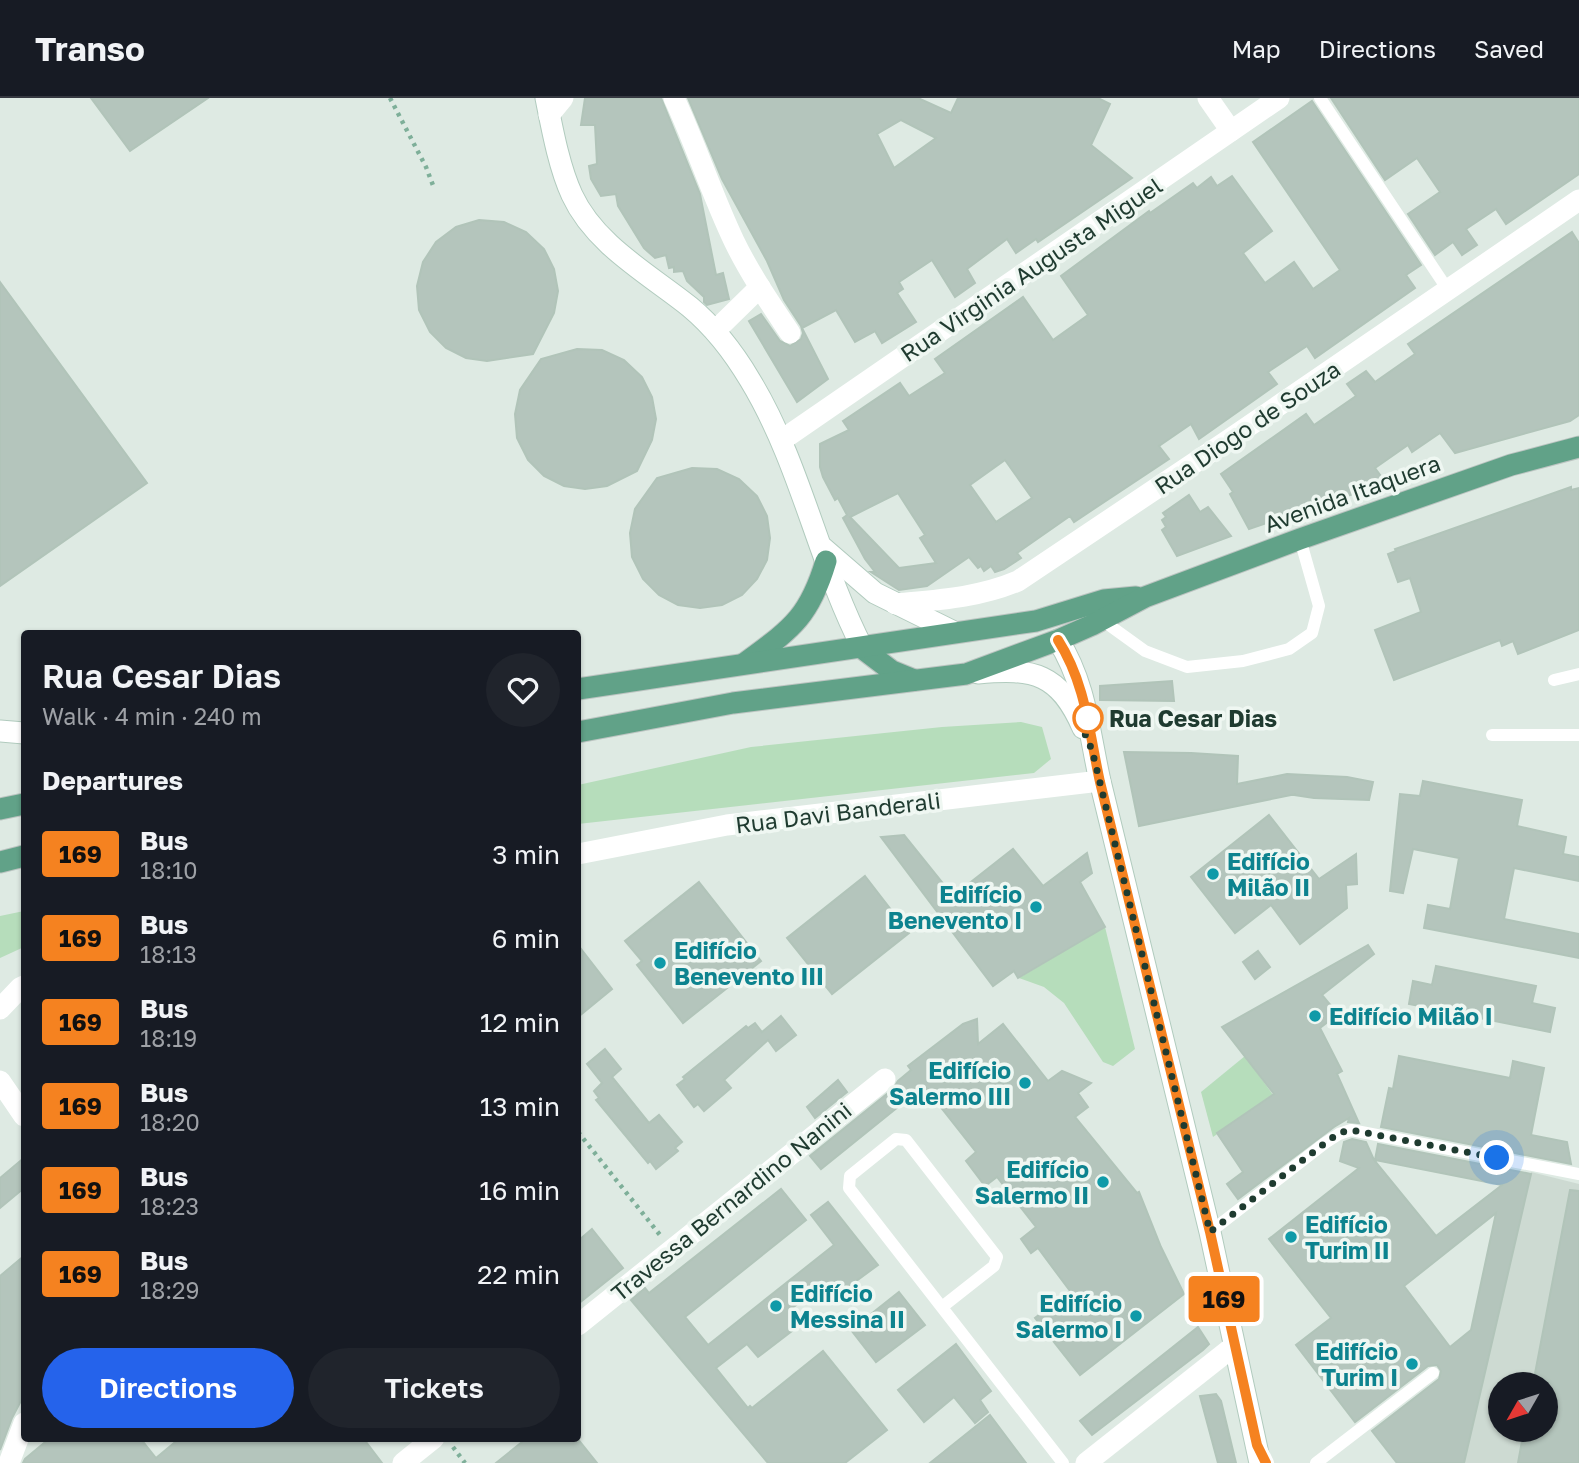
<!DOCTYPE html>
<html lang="en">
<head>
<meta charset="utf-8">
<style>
	:root { --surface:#171b24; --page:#20242c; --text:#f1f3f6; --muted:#9ea1a6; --line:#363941; --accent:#2563eb }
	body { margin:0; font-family:"Golos Text",sans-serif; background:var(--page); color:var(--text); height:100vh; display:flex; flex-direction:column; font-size:26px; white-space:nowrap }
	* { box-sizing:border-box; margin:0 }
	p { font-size:23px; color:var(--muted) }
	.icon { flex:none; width:38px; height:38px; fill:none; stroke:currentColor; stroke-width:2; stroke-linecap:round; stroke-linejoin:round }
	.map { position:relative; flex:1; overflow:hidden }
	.sheet { position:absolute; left:21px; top:532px; width:560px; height:812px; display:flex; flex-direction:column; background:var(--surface); border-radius:7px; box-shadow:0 2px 5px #0004 }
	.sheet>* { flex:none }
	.badge { padding:0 14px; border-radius:5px; font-size:24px; line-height:46px }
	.needle { width:46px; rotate:231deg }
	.buttons { position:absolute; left:1488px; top:1274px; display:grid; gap:14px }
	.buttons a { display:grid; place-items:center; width:70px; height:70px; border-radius:50%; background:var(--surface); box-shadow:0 2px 5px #0004; font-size:35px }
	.you { position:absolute; width:35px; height:35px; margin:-18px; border:5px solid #fff; border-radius:50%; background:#1a73e8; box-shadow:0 0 0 10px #1a73e833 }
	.map>.badge { position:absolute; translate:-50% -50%; box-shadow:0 0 0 4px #fff }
	h2 { padding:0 21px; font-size:26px; line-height:63px }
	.round { display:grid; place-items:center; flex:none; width:74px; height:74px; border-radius:37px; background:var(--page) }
	.overview { display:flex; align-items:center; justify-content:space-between; height:119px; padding:0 21px }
	h1 { font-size:33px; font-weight:600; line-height:52px }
	.action { display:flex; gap:14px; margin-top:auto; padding:14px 21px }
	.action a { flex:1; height:80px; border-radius:42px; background:var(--accent); color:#fff; font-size:28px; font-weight:600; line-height:80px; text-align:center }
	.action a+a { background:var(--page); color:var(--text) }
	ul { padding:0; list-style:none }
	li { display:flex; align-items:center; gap:21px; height:84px; padding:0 21px }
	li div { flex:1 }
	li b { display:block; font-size:26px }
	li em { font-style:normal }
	li .badge { min-width:77px; font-weight:700; text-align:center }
	header { display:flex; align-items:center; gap:42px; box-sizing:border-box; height:98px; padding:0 35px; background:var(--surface); border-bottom:2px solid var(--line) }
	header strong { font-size:33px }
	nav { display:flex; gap:38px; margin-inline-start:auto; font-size:24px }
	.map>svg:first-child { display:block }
	.built { fill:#cddad2; fill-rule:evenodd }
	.green { fill:#b6ddbb }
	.building { fill:#b4c5bc; stroke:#b1c4b9; stroke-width:2; fill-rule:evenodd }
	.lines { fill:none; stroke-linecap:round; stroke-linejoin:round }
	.secondary-casing { stroke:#b1cbbe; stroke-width:23 }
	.primary-casing { stroke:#bcc4c1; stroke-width:23 }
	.path { stroke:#7eaf99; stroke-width:4.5; stroke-dasharray:3.5 5; stroke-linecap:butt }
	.lane { stroke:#fff; stroke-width:12 }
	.street { stroke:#fff; stroke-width:21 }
	.secondary { stroke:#fff; stroke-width:21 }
	.primary { stroke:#61a288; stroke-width:21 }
	.line-casing { stroke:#fff; stroke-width:16 }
	.line { stroke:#f58220; stroke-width:10 }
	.walk { stroke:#1f3b30; stroke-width:7; stroke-dasharray:0 12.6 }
	.stop-dot { fill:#fff; stroke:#f58220; stroke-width:3.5 }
	.culture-dot { fill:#0f9aa8; stroke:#eff7f2; stroke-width:2.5 }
	.labels { text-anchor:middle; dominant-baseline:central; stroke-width:7; stroke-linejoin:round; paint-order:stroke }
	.street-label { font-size:23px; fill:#1f3b30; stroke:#eff7f2 }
	.stop-label { font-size:23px; font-weight:bold; fill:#1f3b30; stroke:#eff7f2; text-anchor:start }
	.culture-label { font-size:23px; font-weight:bold; fill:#0d838f; stroke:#eff7f2; text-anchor:start }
</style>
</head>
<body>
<header>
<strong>Transo</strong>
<nav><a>Map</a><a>Directions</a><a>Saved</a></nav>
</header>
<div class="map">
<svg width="1579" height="1365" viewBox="0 0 1579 1365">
	<rect width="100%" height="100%" fill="#deeae3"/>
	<path class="built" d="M 1531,1074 L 1579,1086 L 1579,1365 L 1464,1365 ZM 1500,1286 L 1545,1286 L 1545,1332 L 1500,1332 Z"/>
	<g class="green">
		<path d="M 1021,624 L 1042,629 L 1051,661 L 1034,675 L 578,726 L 578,687 L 751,649 L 942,629 Z"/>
		<path d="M 24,813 L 24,849 L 0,860 L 0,818 Z"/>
		<path d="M 1105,829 L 1135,951 L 1113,968 L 1103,964 L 1064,905 L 1044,889 L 1019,880 Z"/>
		<path d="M 1245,958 L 1273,997 L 1213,1039 L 1201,994 Z"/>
	</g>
	<g class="building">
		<path d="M 91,0 L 208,0 L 130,53 Z"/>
		<path d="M 585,0 L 661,0 L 700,96 L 716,177 L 723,175 L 729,201 L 707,207 L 704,204 L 704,199 L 687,183 L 683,173 L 674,174 L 674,169 L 669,170 L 666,157 L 655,160 L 644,150 L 618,108 L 616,96 L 601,98 L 591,81 L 589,68 L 597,66 L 595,27 L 581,27 Z"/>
		<path d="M 688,0 L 918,0 L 951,15 L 958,0 L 1098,0 L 1110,6 L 1091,47 L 1132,80 L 1038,144 L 1036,141 L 1016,155 L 1007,141 L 967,171 L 975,185 L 955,199 L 932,162 L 899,184 L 903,191 L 897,195 L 916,224 L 882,245 L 875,233 L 855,244 L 836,212 L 802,230 L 828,281 L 797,304 L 749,223 L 761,216 L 780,243 L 790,248 L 801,241 L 803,235 L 801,228 L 784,202 L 767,163 L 722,81 ZM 901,22 L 936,40 L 894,70 L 877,36 Z"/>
		<path d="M 1331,0 L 1579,0 L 1579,76 L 1506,126 L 1496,111 L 1466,131 L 1477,147 L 1462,157 L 1453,144 L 1435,157 L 1408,116 L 1440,94 L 1417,60 L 1385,82 Z"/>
		<path d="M 1312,3 L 1421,167 L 1406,177 L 1415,190 L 1315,260 L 1307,248 L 1268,274 L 1277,286 L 1199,341 L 1191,326 L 1159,348 L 1169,361 L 1074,424 L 1070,418 L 1017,455 L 1021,460 L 1004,471 L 995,474 L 991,468 L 984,473 L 981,468 L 978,470 L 969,459 L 927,488 L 899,492 L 871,474 L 875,474 L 865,461 L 843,420 L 847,417 L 838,400 L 835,402 L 823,379 L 820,369 L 820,346 L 849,332 L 843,323 L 900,285 L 909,298 L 945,275 L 935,261 L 1023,199 L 1053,242 L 1088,217 L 1061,178 L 1149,113 L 1150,115 L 1193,85 L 1197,90 L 1211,79 L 1217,88 L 1232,78 L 1272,133 L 1243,155 L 1265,185 L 1294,164 L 1313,191 L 1340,172 L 1253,44 ZM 1005,362 L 1032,400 L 996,424 L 970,387 ZM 898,395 L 925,437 L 920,440 L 936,465 L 899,470 L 850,419 Z"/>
		<path d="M 479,122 L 504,124 L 526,134 L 544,151 L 554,171 L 558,193 L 554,215 L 533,256 L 487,263 L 466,260 L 446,250 L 430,234 L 419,212 L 417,188 L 423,164 L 436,144 L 456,129 Z"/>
		<path d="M 1572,134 L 1579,145 L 1579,317 L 1570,323 L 1455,355 L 1440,335 L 1412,354 L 1408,347 L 1375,370 L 1386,385 L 1249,431 L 1230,396 L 1233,394 L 1221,376 L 1306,316 L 1314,327 L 1356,298 L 1347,286 L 1366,273 L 1375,284 L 1415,256 L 1408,246 Z"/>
		<path d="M 0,184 L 147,385 L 0,488 Z"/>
		<path d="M 577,251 L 602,252 L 624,262 L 642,279 L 652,299 L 656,321 L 652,342 L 637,373 L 607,388 L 585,391 L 564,388 L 544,378 L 528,362 L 517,340 L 515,316 L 520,292 L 541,261 Z"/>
		<path d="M 692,370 L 717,371 L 739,381 L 757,398 L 767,418 L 770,440 L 767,462 L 757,481 L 742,497 L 722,507 L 700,510 L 678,507 L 659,497 L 643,481 L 632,459 L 630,435 L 635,411 L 657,380 Z"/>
		<path d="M 1571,389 L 1571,392 L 1579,390 L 1579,532 L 1518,556 L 1513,543 L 1502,548 L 1500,542 L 1394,582 L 1375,532 L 1421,514 L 1410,480 L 1398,484 L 1388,456 L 1396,453 L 1395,451 Z"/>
		<path d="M 1189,397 L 1200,414 L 1208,409 L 1231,438 L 1177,458 L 1162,432 L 1166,429 L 1162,422 L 1166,419 L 1163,415 Z"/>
		<path d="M 1172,583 L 1174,603 L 1100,602 L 1100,588 Z"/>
		<path d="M 1124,654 L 1191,655 L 1238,658 L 1237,686 L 1287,676 L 1347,679 L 1373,684 L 1369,702 L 1314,700 L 1294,697 L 1296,696 L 1139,728 Z"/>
		<path d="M 1423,683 L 1522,702 L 1517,728 L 1566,739 L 1563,756 L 1579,759 L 1579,783 L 1514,770 L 1504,821 L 1579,836 L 1579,860 L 1424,830 L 1428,807 L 1450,811 L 1459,760 L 1413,751 L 1403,795 L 1390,793 L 1400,696 L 1420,698 Z"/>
		<path d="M 1269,717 L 1319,781 L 1356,756 L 1357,786 L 1346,787 L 1347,810 L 1300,846 L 1271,807 L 1235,835 L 1191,779 Z"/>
		<path d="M 904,737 L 953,798 L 1013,751 L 1043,788 L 1087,755 L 1092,775 L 1080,784 L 1105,829 L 1018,880 L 1014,873 L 993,888 L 881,739 Z"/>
		<path d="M 865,778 L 909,835 L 832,896 L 787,840 Z"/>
		<path d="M 699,784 L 761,863 L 683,925 L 637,867 L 642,863 L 625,843 Z"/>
		<path d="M 578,847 L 612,891 L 578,919 Z"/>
		<path d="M 1368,847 L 1374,856 L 1322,897 L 1338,916 L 1320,930 L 1342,973 L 1337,976 L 1359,1025 L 1348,1024 L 1349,1020 L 1334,1029 L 1238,1101 L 1227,1086 L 1243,1074 L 1217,1035 L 1274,996 L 1222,929 Z"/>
		<path d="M 1258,853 L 1270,869 L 1255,881 L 1243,864 Z"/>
		<path d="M 1436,868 L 1536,888 L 1532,905 L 1555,910 L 1550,934 L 1409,906 L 1413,883 L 1432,887 Z"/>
		<path d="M 781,918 L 796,937 L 776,953 L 768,942 L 724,982 L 731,990 L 704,1013 L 698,1006 L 694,1009 L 677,987 L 685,981 L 683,979 L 746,928 L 748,930 L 755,925 L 762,934 Z"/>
		<path d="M 977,921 L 978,946 L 1003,926 L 1048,983 L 1062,973 L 1091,985 L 1078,995 L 1088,1009 L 1075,1019 L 1137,1095 L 1139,1094 L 1161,1149 L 1184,1196 L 1080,1277 L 1035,1220 L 1070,1193 L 1038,1150 L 1031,1155 L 1021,1141 L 1036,1129 L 997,1079 L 985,1088 L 966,1063 L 976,1054 L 924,988 L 821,1071 L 810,1058 L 893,991 L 898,983 L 911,972 L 908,968 L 963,926 Z"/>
		<path d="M 605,951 L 621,971 L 612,979 L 649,1025 L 659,1017 L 682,1044 L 675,1050 L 678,1053 L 656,1071 L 650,1063 L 648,1065 L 596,1002 L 599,1000 L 594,993 L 602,985 L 587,966 Z"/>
		<path d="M 1399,958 L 1510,980 L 1513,963 L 1544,970 L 1531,1037 L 1567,1044 L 1571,1066 L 1381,1029 L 1389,990 L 1393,991 Z"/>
		<path d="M 838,982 L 847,994 L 815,1020 L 807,1009 Z"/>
		<path d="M 1352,1041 L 1366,1044 L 1374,1062 L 1436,1138 L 1502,1087 L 1375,1062 L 1378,1046 L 1531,1076 L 1464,1365 L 1397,1365 L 1372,1333 L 1439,1281 L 1441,1273 L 1437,1267 L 1428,1268 L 1355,1324 L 1296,1247 L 1331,1220 L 1269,1141 L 1359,1070 L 1340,1063 L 1344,1044 ZM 1496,1115 L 1471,1232 L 1450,1249 L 1404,1188 Z"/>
		<path d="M 24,1060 L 24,1090 L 0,1110 L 0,1080 Z"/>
		<path d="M 781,1091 L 806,1122 L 685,1219 L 708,1247 L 834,1147 L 811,1117 L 828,1104 L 878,1167 L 829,1203 L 818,1189 L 790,1212 L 801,1226 L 758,1259 L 747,1246 L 716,1270 L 748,1310 L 750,1308 L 752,1310 L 823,1253 L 887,1332 L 845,1365 L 768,1365 L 631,1202 L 645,1190 L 649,1195 Z"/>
		<path d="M 1570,1092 L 1579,1093 L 1579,1365 L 1518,1365 L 1524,1332 L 1545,1332 L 1545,1286 L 1533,1286 Z"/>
		<path d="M 592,1131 L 623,1170 L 578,1206 L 578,1143 Z"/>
		<path d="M 24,1158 L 24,1297 L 12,1320 L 0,1352 L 0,1178 Z"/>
		<path d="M 899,1194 L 925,1227 L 876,1264 L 851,1232 Z"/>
		<path d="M 1198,1229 L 1209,1246 L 1203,1252 L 1092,1337 L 1080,1323 Z"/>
		<path d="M 956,1246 L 991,1293 L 980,1302 L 988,1314 L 975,1325 L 954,1299 L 924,1324 L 898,1292 Z"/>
		<path d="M 1216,1296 L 1221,1303 L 1236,1365 L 1218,1365 L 1200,1298 Z"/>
		<path d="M 990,1317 L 1026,1365 L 930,1365 Z"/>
		<path d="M 50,1340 L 140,1340 L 156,1360 L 180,1340 L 363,1340 L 382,1365 L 23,1365 L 25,1361 Z"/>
		<path d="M 527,1340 L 577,1340 L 597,1365 L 496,1365 Z"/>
	</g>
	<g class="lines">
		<g class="secondary-casing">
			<g id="secondary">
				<path d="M 546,0 C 552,30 559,69 572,97 C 595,147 649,176 690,209 C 714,229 734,255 750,282 C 801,366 818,464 863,551"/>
				<path d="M 823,450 L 875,495 L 954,534"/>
				<path d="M 1058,542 C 1086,586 1089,634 1100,683 L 1210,1134 L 1260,1365"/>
				<path d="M 978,575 C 1034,570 1059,575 1083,630"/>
				<path d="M 0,633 L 24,635"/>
			</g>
		</g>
		<g class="primary-casing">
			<g id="primary">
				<path d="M 863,551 L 892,573 L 914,582"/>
				<path d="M 745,565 C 791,531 809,520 826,463"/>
				<path d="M 578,591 L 1036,523 L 1104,502 L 1136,499"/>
				<path d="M 578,634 L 733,605 L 966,576 L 1058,542 L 1092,527 L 1145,499 L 1300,441 L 1511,367 L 1579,349"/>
				<path d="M 0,711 L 24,706"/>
				<path d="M 0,764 L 24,758"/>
			</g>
		</g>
		<g class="path">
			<path d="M 390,0 L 426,69 L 434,90"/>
			<path d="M 578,1034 L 660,1137"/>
			<path d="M 453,1349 L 465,1365"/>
		</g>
		<g class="lane">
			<path d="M 1320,0 L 1448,192"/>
			<path d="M 1102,522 L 1145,553 L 1187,569 L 1243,563 L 1289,551 L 1312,535 L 1319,508 L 1300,441"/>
			<path d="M 1554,582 L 1579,576"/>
			<path d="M 1492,637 L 1579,637"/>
			<path d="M 1210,1134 L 1325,1045 L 1339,1036 L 1351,1032 L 1579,1076"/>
			<path d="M 942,1209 L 994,1168 L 997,1159 L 906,1042 L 896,1041 L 850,1078 L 849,1090 L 1063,1365"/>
			<path d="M 1316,1365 L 1433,1275"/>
		</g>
		<g class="street">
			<path d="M 674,0 C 696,47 712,97 734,143 C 750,176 770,205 790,235"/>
			<path d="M 1208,0 L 1231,33"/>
			<path d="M 549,17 L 563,0"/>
			<path d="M 715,233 L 760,189"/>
			<path d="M 782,342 L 1279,0"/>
			<path d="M 895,506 C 937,502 978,500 1018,483 L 1227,343 L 1579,102"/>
			<path d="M 578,756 L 727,727 L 1100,683"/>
			<path d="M 0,911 L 20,890 L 24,888"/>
			<path d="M 0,983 L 24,1018"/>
			<path d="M 578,1227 L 885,981"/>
			<path d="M 9,1365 L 24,1325"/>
			<path d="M 403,1365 L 434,1340"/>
			<path d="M 1086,1365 L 1234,1248"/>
		</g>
		<use href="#secondary" class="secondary"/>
		<use href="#primary" class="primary"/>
	</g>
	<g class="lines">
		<g class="line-casing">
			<path id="line" d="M 1058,542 C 1086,586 1089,634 1100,684 L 1210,1134 L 1257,1347 L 1266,1365"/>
		</g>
		<use href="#line" class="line"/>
		<path class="walk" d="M 1088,620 L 1079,622 L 1092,652 L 1210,1134 L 1325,1045 L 1339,1035 L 1351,1032 L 1497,1060"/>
	</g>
	<circle class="stop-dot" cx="1088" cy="620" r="14"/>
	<g class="culture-dot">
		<circle cx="1213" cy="776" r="7"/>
		<circle cx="1036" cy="809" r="7"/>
		<circle cx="660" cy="865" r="7"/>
		<circle cx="1315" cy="918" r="7"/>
		<circle cx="1025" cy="985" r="7"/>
		<circle cx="1103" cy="1084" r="7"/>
		<circle cx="1291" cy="1139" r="7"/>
		<circle cx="776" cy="1208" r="7"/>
		<circle cx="1136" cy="1218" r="7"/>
		<circle cx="1412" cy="1266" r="7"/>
	</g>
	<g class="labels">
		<g class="street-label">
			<text transform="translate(1031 171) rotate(-34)">Rua Virginia Augusta Miguel</text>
			<text transform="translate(1247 329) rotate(-34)">Rua Diogo de Souza</text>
			<text transform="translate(1352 395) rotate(-20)">Avenida Itaquera</text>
			<text transform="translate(838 714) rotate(-7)">Rua Davi Banderali</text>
			<text transform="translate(731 1103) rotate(-39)">Travessa Bernardino Nanini</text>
		</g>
		<g class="stop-label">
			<text x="1109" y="620">Rua Cesar Dias</text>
		</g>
		<g class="culture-label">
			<text x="1227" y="763">Edifício<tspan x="1227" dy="26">Milão II</tspan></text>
			<text x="1022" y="796" text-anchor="end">Edifício<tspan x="1022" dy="26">Benevento I</tspan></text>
			<text x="674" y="852">Edifício<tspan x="674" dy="26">Benevento III</tspan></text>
			<text x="1329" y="918">Edifício Milão I</text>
			<text x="1011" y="972" text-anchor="end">Edifício<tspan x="1011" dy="26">Salermo III</tspan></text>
			<text x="1089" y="1071" text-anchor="end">Edifício<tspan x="1089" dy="26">Salermo II</tspan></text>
			<text x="1305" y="1126">Edifício<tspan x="1305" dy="26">Turim II</tspan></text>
			<text x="790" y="1195">Edifício<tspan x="790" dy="26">Messina II</tspan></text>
			<text x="1122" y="1205" text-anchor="end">Edifício<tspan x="1122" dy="26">Salermo I</tspan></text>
			<text x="1398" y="1253" text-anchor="end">Edifício<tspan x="1398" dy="26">Turim I</tspan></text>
		</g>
	</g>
</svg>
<div class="buttons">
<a><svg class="needle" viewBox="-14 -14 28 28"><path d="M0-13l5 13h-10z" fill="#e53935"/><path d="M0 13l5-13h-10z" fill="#9ea1a6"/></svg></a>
</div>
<div class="you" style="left:1497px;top:1060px"></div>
<b class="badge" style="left:1224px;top:1201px;background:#f58220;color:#111">169</b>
<section class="sheet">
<div class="overview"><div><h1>Rua Cesar Dias</h1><p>Walk · 4 min · 240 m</p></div><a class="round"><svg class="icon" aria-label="heart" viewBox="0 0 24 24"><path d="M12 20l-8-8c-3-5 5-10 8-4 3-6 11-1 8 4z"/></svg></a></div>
<h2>Departures</h2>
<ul>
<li><span class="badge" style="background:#f58220;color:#111">169</span><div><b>Bus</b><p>18:10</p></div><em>3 min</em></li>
<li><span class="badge" style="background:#f58220;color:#111">169</span><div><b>Bus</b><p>18:13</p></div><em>6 min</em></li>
<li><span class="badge" style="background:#f58220;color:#111">169</span><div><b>Bus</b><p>18:19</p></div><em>12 min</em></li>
<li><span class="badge" style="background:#f58220;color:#111">169</span><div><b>Bus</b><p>18:20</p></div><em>13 min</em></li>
<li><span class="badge" style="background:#f58220;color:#111">169</span><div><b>Bus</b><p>18:23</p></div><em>16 min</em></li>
<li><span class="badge" style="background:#f58220;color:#111">169</span><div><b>Bus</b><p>18:29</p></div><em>22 min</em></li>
</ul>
<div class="action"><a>Directions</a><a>Tickets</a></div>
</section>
</div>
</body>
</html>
